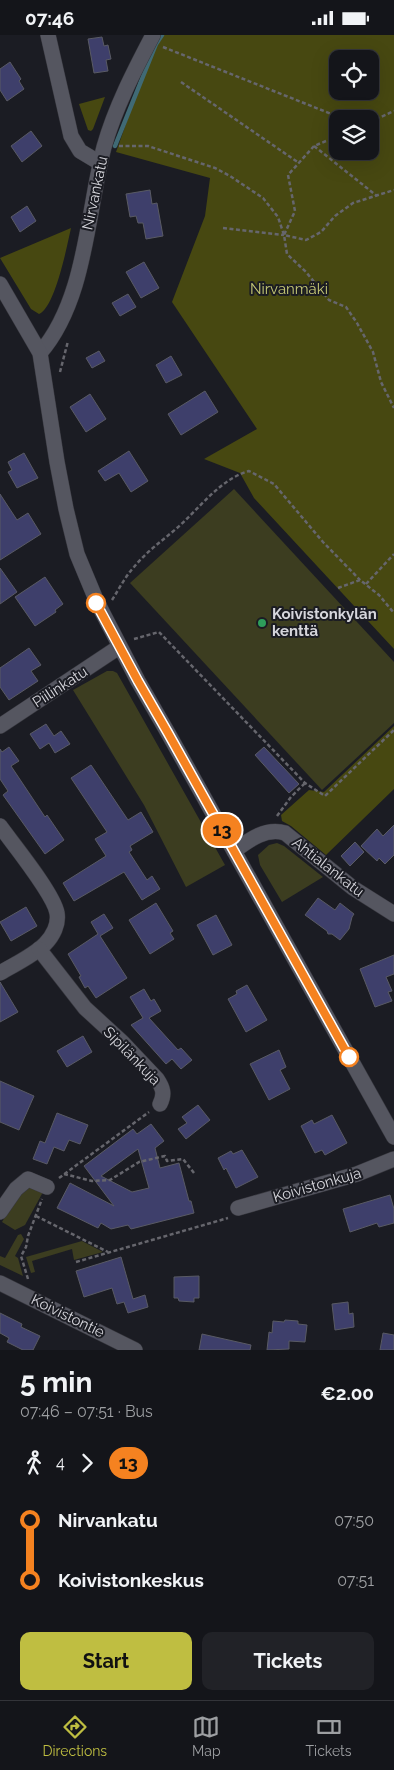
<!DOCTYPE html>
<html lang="en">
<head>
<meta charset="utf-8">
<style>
	:root { --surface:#14151a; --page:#212227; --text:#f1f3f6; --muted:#9d9fa2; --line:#333439; --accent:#bfbe41 }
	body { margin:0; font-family:Raleway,sans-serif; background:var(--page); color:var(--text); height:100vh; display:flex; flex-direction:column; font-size:19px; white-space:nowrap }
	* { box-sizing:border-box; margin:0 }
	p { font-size:16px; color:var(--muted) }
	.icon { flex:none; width:28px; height:28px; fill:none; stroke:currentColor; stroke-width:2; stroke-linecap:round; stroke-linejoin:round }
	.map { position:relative; height:1315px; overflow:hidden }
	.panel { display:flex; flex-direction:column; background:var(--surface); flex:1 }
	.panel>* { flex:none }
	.badge { padding:0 10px; border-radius:16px; font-size:18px; line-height:32px }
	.fabs { position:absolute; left:329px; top:15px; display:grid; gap:10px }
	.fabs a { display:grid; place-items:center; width:50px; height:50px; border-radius:10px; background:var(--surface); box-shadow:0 5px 20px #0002,0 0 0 1px var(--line); font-size:25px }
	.map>.badge { position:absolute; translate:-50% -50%; box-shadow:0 0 0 2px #fff }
	.legs { display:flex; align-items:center; gap:8px; height:55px; padding:0 20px; font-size:16px }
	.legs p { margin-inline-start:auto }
	.summary { display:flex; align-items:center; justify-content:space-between; height:85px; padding:0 20px }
	h1 { font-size:28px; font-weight:700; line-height:38px }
	.primary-button { display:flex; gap:10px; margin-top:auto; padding:10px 20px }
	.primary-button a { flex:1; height:58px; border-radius:10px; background:var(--accent); color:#111; font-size:20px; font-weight:700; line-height:58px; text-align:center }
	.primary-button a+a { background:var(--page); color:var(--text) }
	ul { padding:0 20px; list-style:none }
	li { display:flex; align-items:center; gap:18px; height:60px; font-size:19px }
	li i { display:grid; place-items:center; width:8px; height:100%; margin:0 6px; background:currentColor }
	li i::after { content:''; width:12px; height:12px; margin:-6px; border:4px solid; border-radius:50%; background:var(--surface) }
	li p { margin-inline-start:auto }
	li:first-child i { background:linear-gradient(#0000 50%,currentColor 0) }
	li:last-child i { background:linear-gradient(currentColor 50%,#0000 0) }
	.status { display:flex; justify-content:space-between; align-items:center; height:35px; padding:0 25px; background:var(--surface); direction:ltr }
	.status svg { height:14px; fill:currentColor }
	.menu { display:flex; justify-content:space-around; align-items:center; height:70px; border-top:1px solid var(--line); background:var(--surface); font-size:14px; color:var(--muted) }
	.menu a { display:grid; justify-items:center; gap:2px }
	.menu .selected { color:var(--accent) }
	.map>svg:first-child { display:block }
	.green { fill:#3c3d20 }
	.forest { fill:#474811; fill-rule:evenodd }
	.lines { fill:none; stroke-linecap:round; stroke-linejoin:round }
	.stream { stroke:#406a75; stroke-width:4.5 }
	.building { fill:#3e3f6b; stroke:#595a64; fill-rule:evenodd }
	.street-casing { stroke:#38383f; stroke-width:16 }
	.secondary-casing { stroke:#38383f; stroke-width:16 }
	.path { stroke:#66666d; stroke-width:2.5; stroke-dasharray:4 2.5; stroke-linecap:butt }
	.street { stroke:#555660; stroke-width:15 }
	.secondary { stroke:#555660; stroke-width:15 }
	.line-1-casing { stroke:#fff; stroke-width:11 }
	.line-1 { stroke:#f58220; stroke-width:8 }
	.stop-1-dot { fill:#fff; stroke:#f58220; stroke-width:2.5 }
	.leisure-dot { fill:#2e9e5b; stroke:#1b1c23; stroke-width:2 }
	.labels { text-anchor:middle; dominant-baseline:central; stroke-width:4; stroke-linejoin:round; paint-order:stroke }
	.street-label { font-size:15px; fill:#d6d6dc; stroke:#1b1c23 }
	.park-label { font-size:15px; fill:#c5c876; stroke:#1b1c23 }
	.poi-label { font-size:15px; font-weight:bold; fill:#d6d6dc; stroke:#1b1c23; text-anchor:start }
</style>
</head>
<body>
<div class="status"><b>07:46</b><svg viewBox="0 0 49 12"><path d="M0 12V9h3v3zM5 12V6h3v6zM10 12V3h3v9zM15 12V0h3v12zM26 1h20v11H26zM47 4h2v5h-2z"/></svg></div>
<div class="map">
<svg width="394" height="1315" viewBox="0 0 394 1315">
	<rect width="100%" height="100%" fill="#1b1c23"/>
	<g class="green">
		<path d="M 234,454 L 394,627 L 394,688 L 322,755 L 130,548 Z"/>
		<path d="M 107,636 L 113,636 L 117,638 L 225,830 L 186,852 L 144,770 L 73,655 Z"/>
		<path d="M 277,808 L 284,811 L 323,842 L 282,867 L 260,830 L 258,820 L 269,810 Z"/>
		<path d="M 28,1151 L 43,1157 L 25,1190 L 15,1195 L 2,1187 L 20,1155 Z"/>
		<path d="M 21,1199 L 24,1204 L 15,1221 L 18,1223 L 23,1241 L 0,1230 L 0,1221 L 5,1223 L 18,1200 Z"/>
		<path d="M 82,1206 L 103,1217 L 74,1225 L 72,1214 L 32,1226 L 35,1237 L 31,1238 L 26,1222 Z"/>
	</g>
	<g class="forest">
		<path d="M 162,0 L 394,0 L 394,614 L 254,463 L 240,438 L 204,424 L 257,394 L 172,267 L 205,181 L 210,143 L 116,117 L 150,21 ZM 338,24 L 370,24 L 370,56 L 338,56 ZM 338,84 L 370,84 L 370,116 L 338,116 Z"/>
		<path d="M 105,62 L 93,94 L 91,96 L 88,95 L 79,69 Z"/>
		<path d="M 71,193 C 67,211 55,273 39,279 L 31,274 L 0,223 Z"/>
		<path d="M 394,691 L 394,754 L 326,820 L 291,791 L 282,786 L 281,780 L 309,755 L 324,757 Z"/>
	</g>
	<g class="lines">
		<path class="stream" d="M 115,111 L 156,9 L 162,0"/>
	</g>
	<g class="building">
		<path d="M 102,2 L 104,11 L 108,10 L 111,24 L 106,25 L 108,36 L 94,38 L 88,4 Z"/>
		<path d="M 10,27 L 21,44 L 19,46 L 24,54 L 7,66 L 0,55 L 0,34 Z"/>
		<path d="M 31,96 L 42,111 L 22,127 L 11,111 Z"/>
		<path d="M 150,155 L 152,169 L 157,168 L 163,201 L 146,204 L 143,188 L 138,188 L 136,181 L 130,182 L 126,159 Z"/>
		<path d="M 27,171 L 36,186 L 20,197 L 11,182 Z"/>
		<path d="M 144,227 L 159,253 L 141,263 L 126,237 Z"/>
		<path d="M 128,259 L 136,272 L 120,281 L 112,268 Z"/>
		<path d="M 99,316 L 105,326 L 92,333 L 86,323 Z"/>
		<path d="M 171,321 L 182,340 L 166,348 L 156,330 Z"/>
		<path d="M 205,356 L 218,377 L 181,400 L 168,379 Z"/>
		<path d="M 90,359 L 106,384 L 86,397 L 70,372 Z"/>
		<path d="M 129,416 L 148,446 L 131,457 L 119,438 L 105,446 L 98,436 Z"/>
		<path d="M 24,418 L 38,443 L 17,453 L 8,437 L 12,435 L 8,427 Z"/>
		<path d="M 0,459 L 17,485 L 28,478 L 41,499 L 0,525 Z"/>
		<path d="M 0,533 L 17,557 L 0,569 Z"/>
		<path d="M 45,542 L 63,569 L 55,575 L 56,577 L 35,591 L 15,562 Z"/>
		<path d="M 29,613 L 41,630 L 31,636 L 38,646 L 9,665 L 0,652 L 0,633 Z"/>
		<path d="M 46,689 L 54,701 L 61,696 L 70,709 L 55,718 L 49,708 L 40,714 L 30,699 Z"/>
		<path d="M 9,712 L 19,726 L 11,731 L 45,782 L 47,780 L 64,805 L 45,819 L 3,760 L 8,756 L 0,744 L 0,714 L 2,717 Z"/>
		<path d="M 264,712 L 299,749 L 289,758 L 255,720 Z"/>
		<path d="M 91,730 L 128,785 L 141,777 L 153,797 L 130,811 L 132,815 L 129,817 L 147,845 L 152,841 L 160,854 L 142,865 L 124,837 L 74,866 L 63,848 L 106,821 L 95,804 L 107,797 L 71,743 Z"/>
		<path d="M 394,790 L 394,820 L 385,829 L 379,823 L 377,826 L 361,811 L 377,794 L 383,801 Z"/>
		<path d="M 355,807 L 364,817 L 350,831 L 341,821 Z"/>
		<path d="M 318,863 L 335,875 L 340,868 L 354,879 L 352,882 L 349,894 L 340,905 L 332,899 L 328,899 L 327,896 L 305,880 Z"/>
		<path d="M 156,868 L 173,896 L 170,898 L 174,904 L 150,919 L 129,885 Z"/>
		<path d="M 26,872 L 37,891 L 11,906 L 0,887 Z"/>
		<path d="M 104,879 L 113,893 L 100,901 L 127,943 L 96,963 L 88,951 L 85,953 L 79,942 L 81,941 L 68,919 L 98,899 L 91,887 Z"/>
		<path d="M 216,880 L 232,910 L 213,920 L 197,890 Z"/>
		<path d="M 394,920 L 394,939 L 386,942 L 392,956 L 388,957 L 392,966 L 375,972 L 360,934 Z"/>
		<path d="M 0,947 L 18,977 L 0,987 Z"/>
		<path d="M 247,950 L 267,985 L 246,997 L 228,964 L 237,959 L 236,956 Z"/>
		<path d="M 144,954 L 151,966 L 154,964 L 161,976 L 149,983 L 178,1015 L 181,1013 L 192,1025 L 181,1034 L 172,1024 L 166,1029 L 131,990 L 143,983 L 130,962 Z"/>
		<path d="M 83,1001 L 92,1017 L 67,1032 L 57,1016 Z"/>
		<path d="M 279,1015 L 286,1032 L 280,1035 L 290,1054 L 269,1065 L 250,1029 Z"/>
		<path d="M 0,1046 L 34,1061 L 19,1095 L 0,1087 Z"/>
		<path d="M 198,1070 L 210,1085 L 186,1104 L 178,1094 L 187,1088 L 182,1082 Z"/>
		<path d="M 57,1078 L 88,1090 L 80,1109 L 69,1105 L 64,1116 L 54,1112 L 47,1129 L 33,1124 L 40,1106 L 45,1108 Z"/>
		<path d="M 332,1080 L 347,1108 L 325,1120 L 322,1115 L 315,1118 L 301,1091 L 312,1085 L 314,1089 Z"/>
		<path d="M 151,1089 L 164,1106 L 155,1113 L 160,1133 L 179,1128 L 189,1166 L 191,1166 L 194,1178 L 131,1194 L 128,1190 L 111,1194 L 101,1188 L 98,1193 L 57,1173 L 70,1148 L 114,1171 L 84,1131 L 133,1094 L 137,1099 ZM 138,1114 L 149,1153 L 132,1157 L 101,1141 Z"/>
		<path d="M 242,1115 L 258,1142 L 236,1153 L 226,1133 L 224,1135 L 218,1123 L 231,1116 L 233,1119 Z"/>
		<path d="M 390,1160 L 394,1174 L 394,1188 L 379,1192 L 377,1188 L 350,1197 L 343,1174 Z"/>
		<path d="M 121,1222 L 133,1264 L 145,1260 L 148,1272 L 128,1278 L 124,1267 L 117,1269 L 112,1253 L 84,1262 L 76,1236 Z"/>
		<path d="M 199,1241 L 199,1263 L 194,1263 L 194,1267 L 179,1266 L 178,1263 L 174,1263 L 174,1242 Z"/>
		<path d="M 348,1267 L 349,1279 L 353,1278 L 354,1292 L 335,1295 L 332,1269 Z"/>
		<path d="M 0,1278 L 22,1289 L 21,1292 L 40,1301 L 33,1315 L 23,1315 L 7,1307 L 9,1303 L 0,1298 Z"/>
		<path d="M 285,1285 L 298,1286 L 298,1289 L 307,1290 L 305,1307 L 289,1306 L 289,1314 L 267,1315 L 269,1297 L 272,1298 L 273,1286 L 284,1287 Z"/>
		<path d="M 383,1298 L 394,1300 L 394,1315 L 380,1315 Z"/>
		<path d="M 202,1299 L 251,1310 L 250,1315 L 199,1315 Z"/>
	</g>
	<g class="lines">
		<g class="street-casing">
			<g id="street">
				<path d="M 40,318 C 86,265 87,178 104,112 C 115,73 134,36 153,0"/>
				<path d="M 0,691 L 119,612"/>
				<path d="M 0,791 C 13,809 54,859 57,878 C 59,889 53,901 45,909 C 33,921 15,929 0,938"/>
				<path d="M 234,816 C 249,805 266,792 285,798 L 353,853 L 394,879"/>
				<path d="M 39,914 L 85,973 L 122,1007 L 157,1044 C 163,1053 165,1059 160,1069"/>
				<path d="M 238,1173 L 357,1139 L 394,1124"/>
				<path d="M 0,1177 L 16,1154 L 28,1144 L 47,1152"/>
			</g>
		</g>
		<g class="secondary-casing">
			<g id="secondary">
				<path d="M 48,0 L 71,101 L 80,116 L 100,128"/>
				<path d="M 0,249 L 40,318 L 57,427 L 66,474 L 77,519 L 97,567 L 138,646 L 168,698 L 394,1102"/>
				<path d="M 0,1248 L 135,1315"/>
			</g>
		</g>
		<g class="path">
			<path d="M 163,12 L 344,84"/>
			<path d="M 181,47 L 299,128"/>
			<path d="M 370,87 L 394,76"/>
			<path d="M 338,101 L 314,111 L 288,140 L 295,176 L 284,200 L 287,219 L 306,237 L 329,265 L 346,272 L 357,288 L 373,317 L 381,347 L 394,373"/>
			<path d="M 119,111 L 148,111 L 215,133 L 230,141 L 263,163 L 278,182 L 284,200 L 306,205 L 321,197 L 335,181 L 353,168 L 394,155"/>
			<path d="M 314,111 L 377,161"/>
			<path d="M 223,193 L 284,200"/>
			<path d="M 60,337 L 68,306"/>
			<path d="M 366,549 L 394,519"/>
			<path d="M 338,553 L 360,545 L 379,560 L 394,578"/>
			<path d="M 112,565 C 119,554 125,542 134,532 C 146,517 162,506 177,493 C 199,474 220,444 249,436 L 274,449 L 323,507 L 360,545"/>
			<path d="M 134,604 L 159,597 L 305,748 L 325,761 L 394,695"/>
			<path d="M 277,781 L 291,762 L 305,748"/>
			<path d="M 64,1139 L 92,1146 L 110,1145 L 139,1127 L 165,1121 L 167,1126 L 183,1124 L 194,1138"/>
			<path d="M 59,1143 L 149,1077"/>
			<path d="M 36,1181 L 108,1217"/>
			<path d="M 76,1227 L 228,1183"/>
			<path d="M 28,1244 L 21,1221 L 26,1212 L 28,1201 L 42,1164"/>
		</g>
		<use href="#street" class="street"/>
		<use href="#secondary" class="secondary"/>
	</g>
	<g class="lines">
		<g class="line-1-casing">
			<path id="line-1" d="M 96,568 L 138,646 L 168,698 L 349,1022"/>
		</g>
		<use href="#line-1" class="line-1"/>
	</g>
	<g class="stop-1-dot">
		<circle cx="96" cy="568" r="9"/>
		<circle cx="349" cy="1022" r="9"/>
	</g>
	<circle class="leisure-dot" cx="262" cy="588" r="5"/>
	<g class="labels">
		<g class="street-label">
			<text transform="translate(95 158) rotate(-78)">Nirvankatu</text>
			<text transform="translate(60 652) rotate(-33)">Piilinkatu</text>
			<text transform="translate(328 832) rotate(38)">Ahtialankatu</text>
			<text transform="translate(132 1021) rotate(46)">Sipilänkuja</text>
			<text transform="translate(317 1150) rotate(-16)">Koivistonkuja</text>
			<text transform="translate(68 1281) rotate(26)">Koivistontie</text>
		</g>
		<g class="park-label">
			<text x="289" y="254">Nirvanmäki</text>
		</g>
		<g class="poi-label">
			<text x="272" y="579">Koivistonkylän<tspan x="272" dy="17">kenttä</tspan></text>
		</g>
	</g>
</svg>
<div class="fabs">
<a><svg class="icon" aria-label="locate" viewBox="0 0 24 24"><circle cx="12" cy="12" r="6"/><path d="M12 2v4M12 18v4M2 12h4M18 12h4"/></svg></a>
<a><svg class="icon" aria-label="layers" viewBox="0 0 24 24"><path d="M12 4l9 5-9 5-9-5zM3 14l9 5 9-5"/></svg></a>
</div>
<b class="badge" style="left:222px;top:795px;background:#f58220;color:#111">13</b>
</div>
<section class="panel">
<div class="summary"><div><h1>5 min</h1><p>07:46 – 07:51 · Bus</p></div><b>€2.00</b></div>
<div class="legs"><svg class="icon" aria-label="walk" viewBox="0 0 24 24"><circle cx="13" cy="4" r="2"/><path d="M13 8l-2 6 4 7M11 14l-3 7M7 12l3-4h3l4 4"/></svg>4<svg class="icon" aria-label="forward" viewBox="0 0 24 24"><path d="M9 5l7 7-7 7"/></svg><b class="badge" style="background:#f58220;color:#111">13</b></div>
<ul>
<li><i style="color:#f58220"></i><b>Nirvankatu</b><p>07:50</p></li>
<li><i style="color:#f58220"></i><b>Koivistonkeskus</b><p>07:51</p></li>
</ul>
<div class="primary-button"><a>Start</a><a>Tickets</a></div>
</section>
<nav class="menu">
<a class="selected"><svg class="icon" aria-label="directions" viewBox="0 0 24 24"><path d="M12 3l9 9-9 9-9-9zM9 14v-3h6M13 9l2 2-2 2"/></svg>Directions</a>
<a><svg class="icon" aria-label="map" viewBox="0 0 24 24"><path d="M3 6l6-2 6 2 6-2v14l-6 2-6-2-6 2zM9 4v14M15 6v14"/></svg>Map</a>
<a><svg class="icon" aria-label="tickets" viewBox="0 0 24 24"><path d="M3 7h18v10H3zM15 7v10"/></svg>Tickets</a>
</nav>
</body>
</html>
